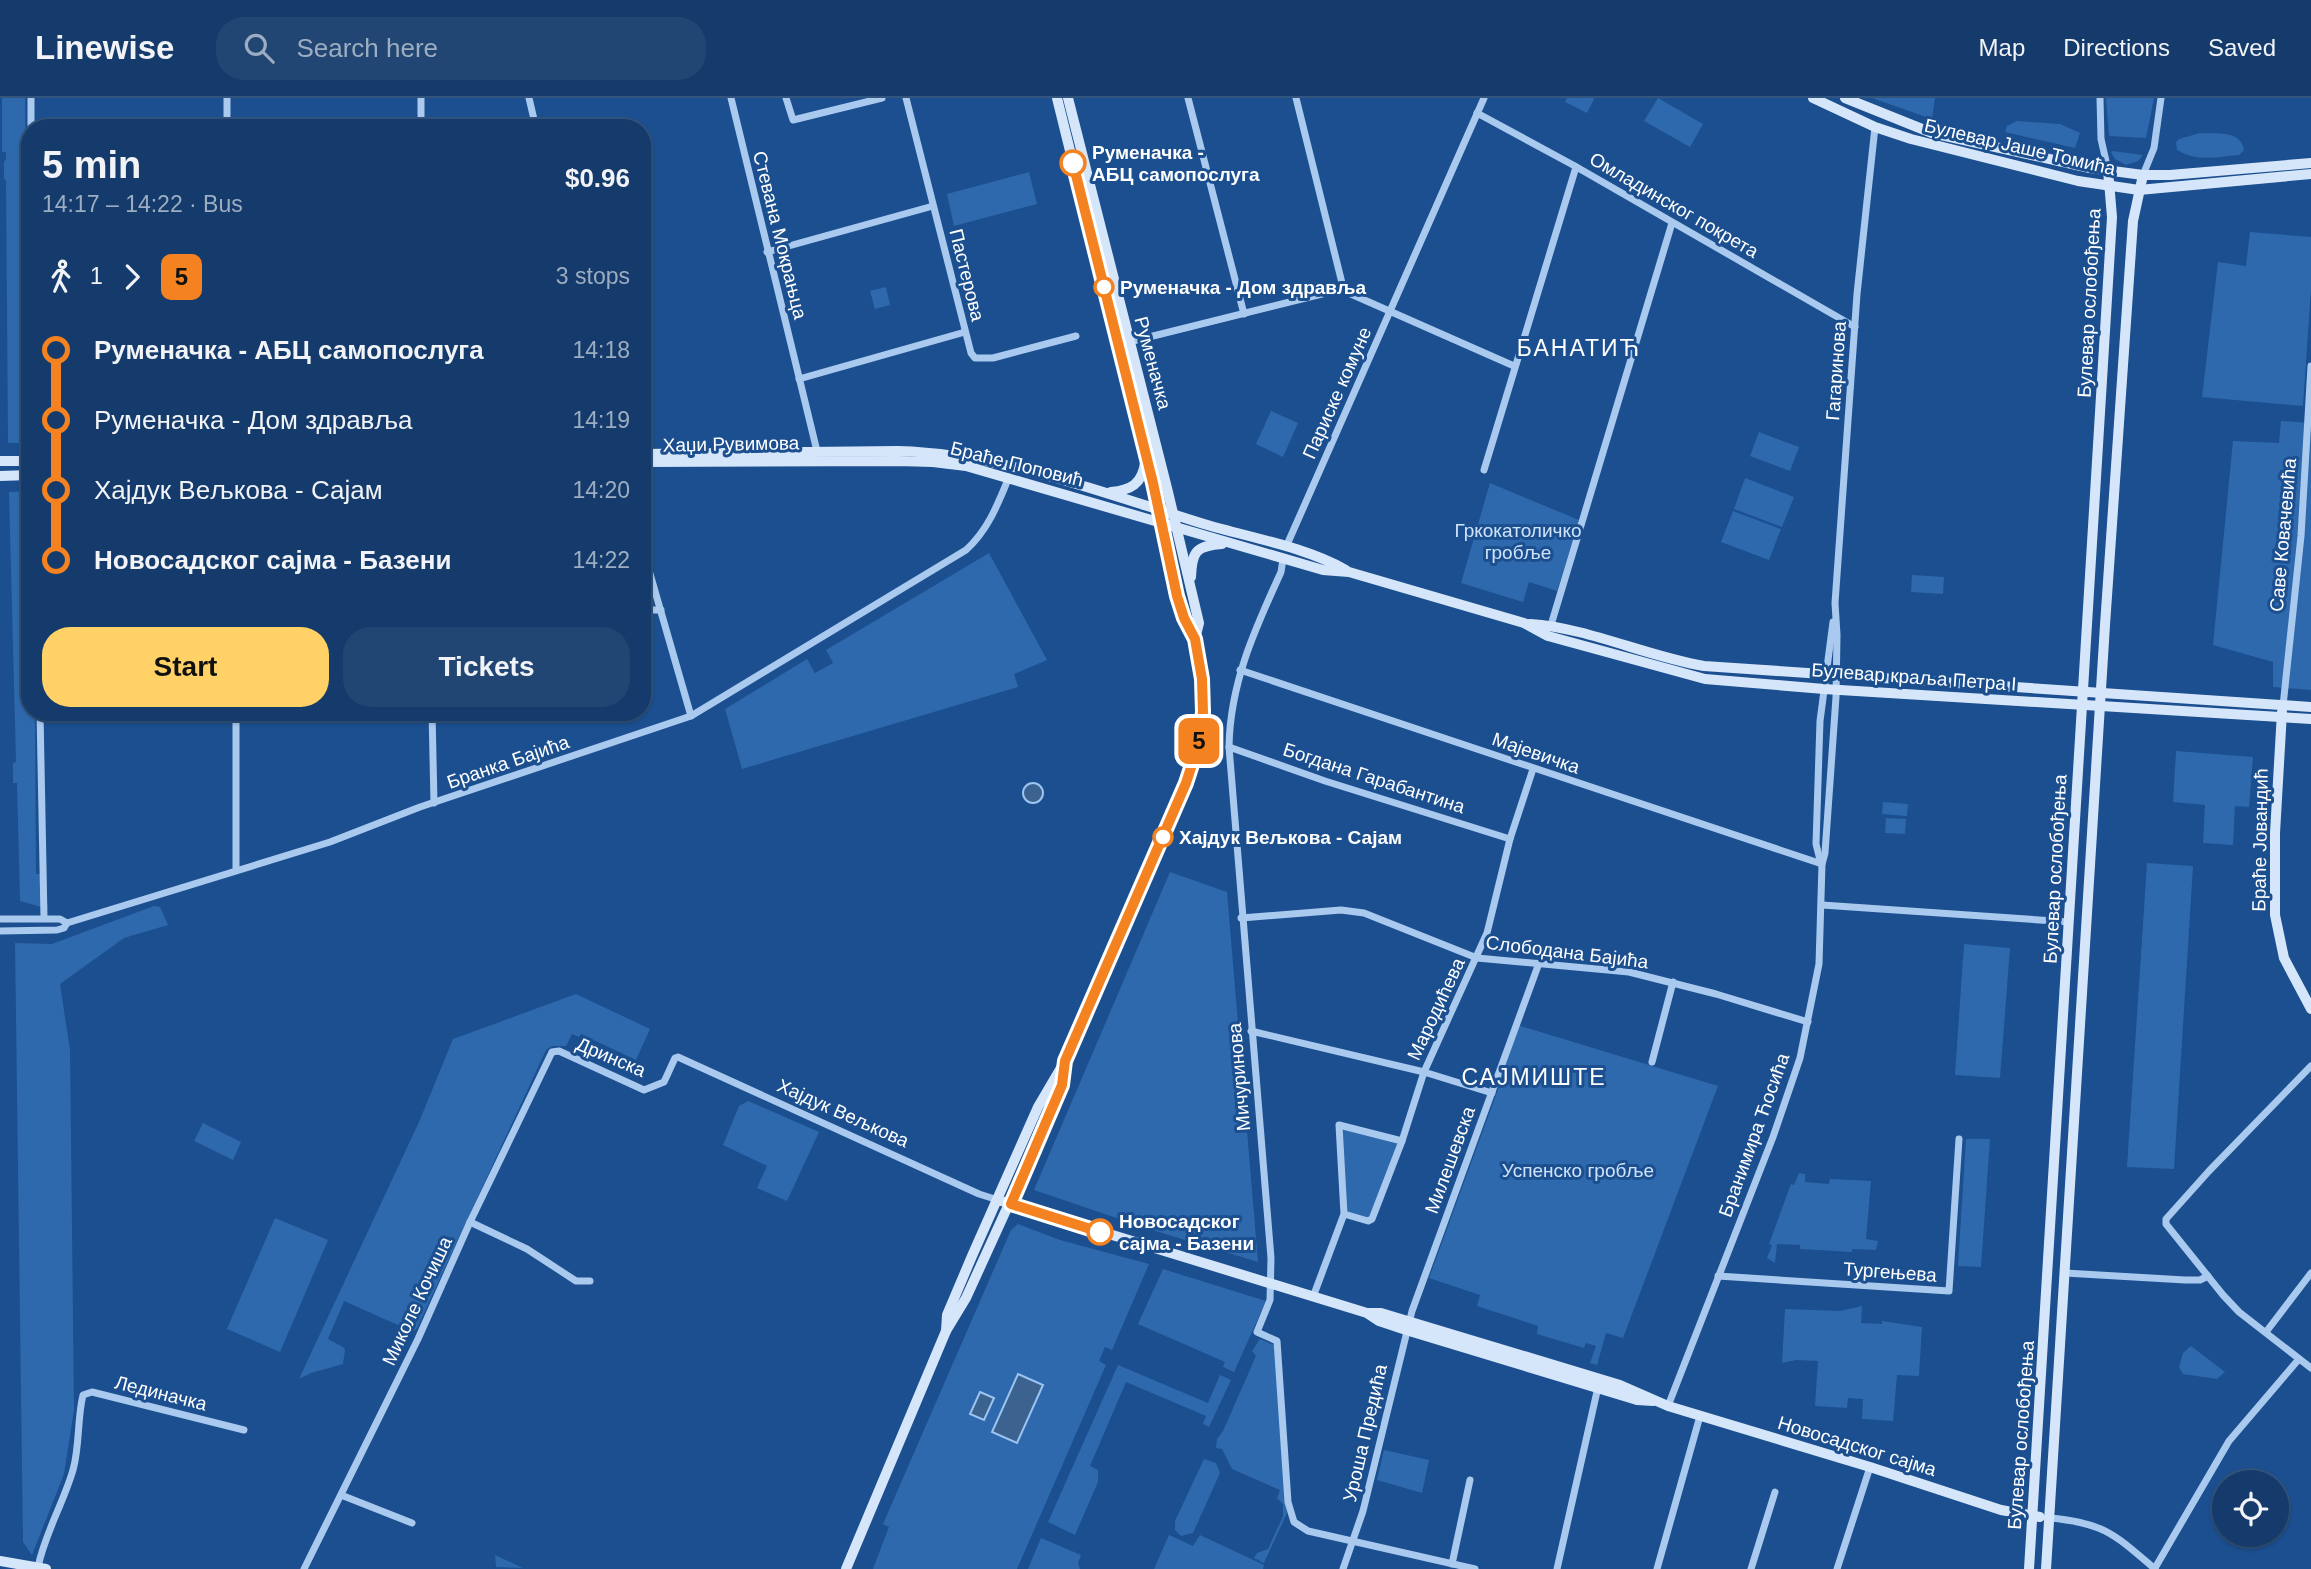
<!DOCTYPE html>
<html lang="en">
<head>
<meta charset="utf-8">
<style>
	:root { --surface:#143b6b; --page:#214673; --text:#f1f3f6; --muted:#9dadc1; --line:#33557e; --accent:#ffd166 }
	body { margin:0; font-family:Arial,sans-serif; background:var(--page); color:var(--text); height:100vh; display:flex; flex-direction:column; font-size:26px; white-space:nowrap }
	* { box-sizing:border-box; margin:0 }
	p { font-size:23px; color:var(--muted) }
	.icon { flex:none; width:38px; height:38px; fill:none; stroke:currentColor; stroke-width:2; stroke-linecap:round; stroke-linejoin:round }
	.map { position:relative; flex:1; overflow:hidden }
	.side { position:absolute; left:21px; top:21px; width:630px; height:602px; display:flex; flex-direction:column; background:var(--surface); border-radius:28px; box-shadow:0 2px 5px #0004,0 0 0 2px var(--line) }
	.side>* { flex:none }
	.badge { padding:0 14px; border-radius:10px; font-size:24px; line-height:46px }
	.controls { position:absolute; left:2212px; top:1372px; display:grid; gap:14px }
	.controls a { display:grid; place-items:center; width:77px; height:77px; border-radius:50%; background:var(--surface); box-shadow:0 2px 5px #0004,0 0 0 2px var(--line); font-size:35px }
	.map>.badge { position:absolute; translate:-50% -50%; box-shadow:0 0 0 4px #fff }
	.legs { display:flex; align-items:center; gap:10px; height:77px; padding:0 21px; font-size:23px }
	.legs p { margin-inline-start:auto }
	.headline { display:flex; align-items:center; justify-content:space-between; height:119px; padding:0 21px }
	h1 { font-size:38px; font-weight:700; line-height:52px }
	.cta { display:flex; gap:14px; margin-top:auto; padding:14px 21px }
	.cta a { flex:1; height:80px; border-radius:28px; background:var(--accent); color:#111; font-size:28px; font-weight:700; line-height:80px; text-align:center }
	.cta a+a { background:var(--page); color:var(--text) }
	ul { padding:0 21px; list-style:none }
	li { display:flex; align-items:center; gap:24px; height:70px; font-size:26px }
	li i { display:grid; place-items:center; width:10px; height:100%; margin:0 9px; background:currentColor }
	li i::after { content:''; width:18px; height:18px; margin:-9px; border:5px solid; border-radius:50%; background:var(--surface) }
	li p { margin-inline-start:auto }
	li:first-child i { background:linear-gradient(#0000 50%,currentColor 0) }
	li:last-child i { background:linear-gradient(currentColor 50%,#0000 0) }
	header { display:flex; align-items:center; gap:42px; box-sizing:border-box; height:98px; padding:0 35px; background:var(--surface); border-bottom:2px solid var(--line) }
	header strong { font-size:33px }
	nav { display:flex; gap:38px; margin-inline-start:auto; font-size:24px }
	.search { width:490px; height:63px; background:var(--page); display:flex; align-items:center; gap:18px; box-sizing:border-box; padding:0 24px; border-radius:28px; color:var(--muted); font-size:26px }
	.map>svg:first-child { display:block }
	.green { fill:#2e69ad }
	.water { fill:#3c6290; stroke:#9cc4f0; stroke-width:2 }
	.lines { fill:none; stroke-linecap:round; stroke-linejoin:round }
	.street { stroke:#a9c9ee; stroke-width:7 }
	.secondary { stroke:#d6e6fa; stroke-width:10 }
	.line-1-casing { stroke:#fff; stroke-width:16 }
	.line-1 { stroke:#f58220; stroke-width:10 }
	.stop-1-dot { fill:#fff; stroke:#f58220; stroke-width:3.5 }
	.labels { text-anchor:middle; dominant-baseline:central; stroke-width:6; stroke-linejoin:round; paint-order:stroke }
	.street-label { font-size:19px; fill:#fff; stroke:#1b4f8f }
	.stop-label { font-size:19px; font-weight:bold; fill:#fff; stroke:#1b4f8f; text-anchor:start }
	.park-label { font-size:19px; fill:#cfe3fa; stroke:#1b4f8f }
	.quarter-label { font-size:23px; letter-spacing:2px; fill:#fff; stroke:#1b4f8f }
</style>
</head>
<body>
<header>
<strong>Linewise</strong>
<div class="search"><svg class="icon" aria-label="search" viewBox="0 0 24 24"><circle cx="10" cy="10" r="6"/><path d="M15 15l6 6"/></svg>Search here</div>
<nav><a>Map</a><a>Directions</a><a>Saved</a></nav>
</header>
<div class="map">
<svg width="2311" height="1471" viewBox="0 0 2311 1471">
	<rect width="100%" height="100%" fill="#1b4f8f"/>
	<g class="green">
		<path d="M 2,0 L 25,0 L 30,345 L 8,345 L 6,82 L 4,81 L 4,63 L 6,62 L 6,54 L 2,54 Z"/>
		<path d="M 1567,0 L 1593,0 L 1594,1 L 1587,15 L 1565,4 Z"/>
		<path d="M 1658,0 L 1703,26 L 1690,49 L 1644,23 Z"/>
		<path d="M 1872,0 L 1935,0 L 1932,21 Z"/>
		<path d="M 2106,0 L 2154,0 L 2146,40 L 2109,38 Z"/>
		<path d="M 2017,23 L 2060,26 L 2080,35 L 2075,50 L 2005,34 L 2007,28 Z"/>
		<path d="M 2200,35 C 2217,36 2241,32 2244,52 L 2239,57 C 2217,59 2197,64 2177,52 L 2176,44 L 2179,41 Z"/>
		<path d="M 2111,54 L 2112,53 L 2143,57 L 2138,63 L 2126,67 L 2115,61 Z"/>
		<path d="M 1029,74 L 1037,106 L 954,128 L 947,96 Z"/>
		<path d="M 2250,134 L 2311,139 L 2311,191 L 2303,308 L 2202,299 L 2218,164 L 2246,168 Z"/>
		<path d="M 886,189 L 890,207 L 875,211 L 870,193 Z"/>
		<path d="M 1271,313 L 1298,325 L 1283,359 L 1256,346 Z"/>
		<path d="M 2281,323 L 2311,325 L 2311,592 L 2273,589 L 2273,564 L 2213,547 L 2233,343 L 2279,345 Z"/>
		<path d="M 1759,334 L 1799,349 L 1790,373 L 1750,358 Z"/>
		<path d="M 1745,380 L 1794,399 L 1782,429 L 1734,411 Z"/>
		<path d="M 1490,385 L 1579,422 L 1557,493 L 1529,484 L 1523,504 L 1461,485 Z"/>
		<path d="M 30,393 L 30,614 L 35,614 L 36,776 L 41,776 L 48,811 L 20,803 L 17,685 L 13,685 L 13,665 L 16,664 L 9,394 Z"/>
		<path d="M 1733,413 L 1781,431 L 1769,462 L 1721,444 Z"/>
		<path d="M 989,455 L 1047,562 L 1014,576 L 1018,589 L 742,671 L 725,611 L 807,561 L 815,575 L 833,565 L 826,552 Z"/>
		<path d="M 1912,477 L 1944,479 L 1943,496 L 1911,494 Z"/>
		<path d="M 2176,653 L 2253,659 L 2249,709 L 2235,708 L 2233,747 L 2203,745 L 2205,707 L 2173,704 Z"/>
		<path d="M 1883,704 L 1908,706 L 1907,718 L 1882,716 Z"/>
		<path d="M 1886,720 L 1906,721 L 1905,736 L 1885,735 Z"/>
		<path d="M 2147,765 L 2193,768 L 2174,1071 L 2127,1069 Z"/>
		<path d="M 1170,774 L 1227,794 L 1258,1164 L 1149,1131 L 1034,1092 Z"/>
		<path d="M 154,808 L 160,809 L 168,827 L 124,840 L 60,886 L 70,952 L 74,1312 L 64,1376 L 32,1457 L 23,1444 L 15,845 L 52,846 Z"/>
		<path d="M 1964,846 L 2010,850 L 2000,980 L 1955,977 Z"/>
		<path d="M 576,896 L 650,931 L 636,962 L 581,936 L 579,939 L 572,936 L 566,948 L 552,948 L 546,952 L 417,1230 L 414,1233 L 409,1232 L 344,1203 L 328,1241 L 343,1249 L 345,1252 L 343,1266 L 311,1275 L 299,1281 L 419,1024 L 453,941 Z"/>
		<path d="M 1517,927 L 1718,988 L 1623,1240 L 1606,1235 L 1597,1267 L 1590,1265 L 1596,1248 L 1586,1245 L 1584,1250 L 1537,1236 L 1538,1228 L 1477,1208 L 1480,1197 L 1429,1180 L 1500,986 L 1497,985 Z"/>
		<path d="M 748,1003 L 819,1034 L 787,1103 L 757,1090 L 767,1068 L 723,1047 L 739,1008 Z"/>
		<path d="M 203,1025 L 241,1044 L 233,1062 L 194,1043 Z"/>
		<path d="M 1345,1031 L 1402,1043 L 1372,1121 L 1344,1116 L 1343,1033 Z"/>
		<path d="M 1966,1041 L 1990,1041 L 1981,1169 L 1958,1168 Z"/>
		<path d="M 1799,1075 L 1805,1076 L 1805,1084 L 1829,1086 L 1830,1081 L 1871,1083 L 1866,1141 L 1878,1143 L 1876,1152 L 1852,1151 L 1852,1154 L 1800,1151 L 1800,1147 L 1777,1146 L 1775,1165 L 1767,1160 L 1772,1147 L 1769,1146 L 1791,1086 L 1794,1087 Z"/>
		<path d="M 275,1120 L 328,1142 L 280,1254 L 227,1231 Z"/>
		<path d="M 1018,1126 L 1060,1142 L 1149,1166 L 1112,1252 L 1105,1249 L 1099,1263 L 1106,1267 L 1017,1471 L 873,1471 L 889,1429 L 883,1426 L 1011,1132 Z"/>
		<path d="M 1163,1171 L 1266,1203 L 1234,1274 L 1223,1269 L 1225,1264 L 1138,1226 Z"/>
		<path d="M 1862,1208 L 1861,1225 L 1882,1226 L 1882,1223 L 1922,1229 L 1919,1278 L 1897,1277 L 1893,1323 L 1862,1321 L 1863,1301 L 1848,1300 L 1847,1310 L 1815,1308 L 1818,1263 L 1796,1262 L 1782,1265 L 1785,1211 L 1840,1213 Z"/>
		<path d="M 1260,1241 L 1274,1247 L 1287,1415 L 1264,1465 L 1254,1460 L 1257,1455 L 1268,1451 L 1283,1418 L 1283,1406 L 1277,1400 L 1280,1392 L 1232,1371 L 1222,1351 L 1216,1350 L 1217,1341 L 1223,1333 L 1256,1258 L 1252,1253 Z"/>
		<path d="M 2191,1248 L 2225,1274 L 2217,1281 L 2183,1276 L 2179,1269 L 2183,1255 Z"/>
		<path d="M 1118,1267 L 1208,1305 L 1220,1277 L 1231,1282 L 1209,1329 L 1203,1326 L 1206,1318 L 1126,1284 L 1090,1368 L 1098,1372 L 1098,1384 L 1075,1437 L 1048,1424 Z"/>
		<path d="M 1384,1352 L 1429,1362 L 1422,1395 L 1377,1382 Z"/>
		<path d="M 1204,1361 L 1216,1365 L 1220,1375 L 1193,1435 L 1181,1438 L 1175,1432 L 1175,1423 Z"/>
		<path d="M 1169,1437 L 1193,1448 L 1200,1437 L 1264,1467 L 1263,1471 L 1154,1471 Z"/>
		<path d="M 1041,1440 L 1081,1457 L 1078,1465 L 1080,1471 L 1028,1471 Z"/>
		<path d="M 495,1457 L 523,1470 L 496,1469 Z"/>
	</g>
	<g class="water">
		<circle cx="1033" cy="695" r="10"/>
		<path d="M 1018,1276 L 1043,1287 L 1017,1345 L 992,1334 Z"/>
		<path d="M 980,1294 L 994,1300 L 984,1322 L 970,1316 Z"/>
	</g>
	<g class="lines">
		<g class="street">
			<path d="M 31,0 L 31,30"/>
			<path d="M 227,0 L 227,30"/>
			<path d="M 421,0 L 421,30"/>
			<path d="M 529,0 L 536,30"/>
			<path d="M 731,0 L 817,353"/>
			<path d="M 786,0 L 793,22 L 882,0"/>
			<path d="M 906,0 L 971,255 L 975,260 L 993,260 L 1076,238"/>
			<path d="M 1188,0 L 1244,216"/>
			<path d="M 1296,0 L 1344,193"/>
			<path d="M 2100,0 L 2101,41 L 2108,72"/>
			<path d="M 1477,15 L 1573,67 L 1855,229"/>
			<path d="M 2143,77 L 2154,50 L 2161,0"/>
			<path d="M 767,154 L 933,108"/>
			<path d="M 1129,244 L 1334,193 L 1344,193 L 1514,268"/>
			<path d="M 799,281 L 965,234"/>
			<path d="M 1484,372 L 1576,69"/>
			<path d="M 642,448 L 691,618"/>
			<path d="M 1286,449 L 1484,0"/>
			<path d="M 1283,461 L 1281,474 C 1255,531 1230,585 1229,649 L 1271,1160 L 1270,1202 L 1257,1234 L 1277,1243 L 1288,1404 L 1294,1424 L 1308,1433 L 1475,1471"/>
			<path d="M 642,512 L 661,512"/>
			<path d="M 1551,527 L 1672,125"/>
			<path d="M 1240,572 L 1822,766"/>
			<path d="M 2283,608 L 2301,438 L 2311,268"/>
			<path d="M 40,614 L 44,820"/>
			<path d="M 236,614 L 236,771"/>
			<path d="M 432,614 L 434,705"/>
			<path d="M 1229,649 L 1325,683 L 1510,741"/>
			<path d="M 1821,766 L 1816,746 L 1820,623 L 1833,524"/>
			<path d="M 1822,807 L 2069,824"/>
			<path d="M 1241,820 L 1341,812 L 1364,815 L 1477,860 L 1629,874 L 1716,896 L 1808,924"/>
			<path d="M 0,821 L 60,821 L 67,825"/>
			<path d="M 0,833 L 57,832 L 64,830 L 67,825 L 330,744 L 420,709 L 691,618 L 966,452 C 988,432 998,406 1009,379"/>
			<path d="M 1251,933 L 1424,974 L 1492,995"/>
			<path d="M 1652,964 L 1673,884"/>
			<path d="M 2311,968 L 2209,1073 L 2166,1121 L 2166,1126 L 2223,1197 L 2239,1214 L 2311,1270"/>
			<path d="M 1402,1043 L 1424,974 L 1487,835 L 1510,741 L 1533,671"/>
			<path d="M 470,1124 L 527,1151 L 576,1183 L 590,1183"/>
			<path d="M 2065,1175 L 2185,1182 L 2200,1182 L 2208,1178"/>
			<path d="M 1718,1178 L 1949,1193 L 1959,1041"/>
			<path d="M 1313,1199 L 1344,1116 L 1339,1027 L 1402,1043 L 1372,1121 L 1368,1123 L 1344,1116"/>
			<path d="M 2266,1234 L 2311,1175"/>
			<path d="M 1668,1308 L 1773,1039 L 1800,960 L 1819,866 L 1822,766 L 1825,755 L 1836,599 L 1837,537 L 1835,505 L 1857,196 L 1875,29"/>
			<path d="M 341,1397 L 412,1425"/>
			<path d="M 2050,1420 C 2105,1425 2115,1437 2155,1471"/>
			<path d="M 1452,1466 L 1470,1382"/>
			<path d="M 38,1469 C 45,1435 63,1406 73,1372 C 80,1347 77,1321 83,1297 L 92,1294 L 244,1332"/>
			<path d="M 2155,1470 L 2229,1343 L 2299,1261"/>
			<path d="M 304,1471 L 418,1241 L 470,1124 L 552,954 L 559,953 L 644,992 L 664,984 L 675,960 L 678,959 L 979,1096 L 998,1102"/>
			<path d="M 1343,1471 L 1363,1413 L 1412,1213 L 1539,865"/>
			<path d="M 1557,1471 L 1598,1289"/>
			<path d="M 1657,1471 L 1700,1318"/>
			<path d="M 1751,1471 L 1775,1394"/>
			<path d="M 1837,1471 L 1870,1369"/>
		</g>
		<g class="secondary">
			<path d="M 1068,0 L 1168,394 L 1199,525 L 1195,541"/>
			<path d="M 1813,0 L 1875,29 L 1911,41 L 2078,83 L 2139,92 L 2311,76"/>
			<path d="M 1845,0 L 1932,35 L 2090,70 L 2143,77 L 2170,77 L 2311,65"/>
			<path d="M 642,356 L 898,353 C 1005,356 1103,395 1204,426 C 1251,440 1303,448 1346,472"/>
			<path d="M 0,363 L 30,363"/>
			<path d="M 642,364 L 898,363 L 933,364 L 966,368 L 1323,472 L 1349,474 L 1524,525 L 1548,538 L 1705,581 L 1824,591 L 2311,621"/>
			<path d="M 0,378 L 30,377"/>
			<path d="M 1111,394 C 1131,392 1142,386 1145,365"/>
			<path d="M 1191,479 C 1192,453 1196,448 1222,446"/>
			<path d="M 1530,526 C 1589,530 1645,558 1704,568 L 2311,609"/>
			<path d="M 2282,614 L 2275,735 L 2275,817 L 2284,860 L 2311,911"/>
			<path d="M 998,1102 L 1367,1215 L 1379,1223 L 1406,1232 L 1637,1302 L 1653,1303"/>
			<path d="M 1367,1215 L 1381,1215 L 1620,1287 L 1668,1308 L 1870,1369 L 2001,1412 L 2040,1419"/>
			<path d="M 946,1233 L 947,1217 L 972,1158 L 1038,1009 L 1065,963 L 1186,685 L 1199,645 L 1203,614 L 1202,581 L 1195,541 L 1184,520 L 1177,498 L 1152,385 L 1057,0"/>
			<path d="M 0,1463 L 46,1471"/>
			<path d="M 846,1471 L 946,1233 L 966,1200 L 1054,1007 L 1062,987 L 1064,968"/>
			<path d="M 2029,1471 L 2112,119 L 2108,72"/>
			<path d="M 2046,1471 L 2105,527 L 2133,123 L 2143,77"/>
		</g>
	</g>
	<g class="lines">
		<g class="line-1-casing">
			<path id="line-1" d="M 1073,65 L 1153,385 L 1177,498 L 1184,520 L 1195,541 L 1202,581 L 1203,614 L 1199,645 L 1186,685 L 1065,963 L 1062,987 L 1011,1106 L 1100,1134"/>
		</g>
		<use href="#line-1" class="line-1"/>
	</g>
	<g class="stop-1-dot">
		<circle cx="1073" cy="65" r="12"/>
		<circle cx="1104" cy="189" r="9"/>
		<circle cx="1163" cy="739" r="9"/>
		<circle cx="1100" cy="1134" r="12"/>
	</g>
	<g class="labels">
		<g class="street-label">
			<text transform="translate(2020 49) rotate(13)">Булевар Јаше Томића</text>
			<text transform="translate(1674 107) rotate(30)">Омладинског покрета</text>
			<text transform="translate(780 137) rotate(76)">Стевана Мокрањца</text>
			<text transform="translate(967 177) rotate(76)">Пастерова</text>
			<text transform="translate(2089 205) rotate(-87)">Булевар ослобођења</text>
			<text transform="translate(1153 265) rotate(75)">Руменачка</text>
			<text transform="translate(1836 273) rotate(-86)">Гагаринова</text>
			<text transform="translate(1337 295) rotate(-66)">Париске комуне</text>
			<text transform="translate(731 346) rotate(-1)">Хаџи Рувимова</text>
			<text transform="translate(1017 366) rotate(14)">Браће Поповић</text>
			<text transform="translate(2283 437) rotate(-85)">Саве Ковачевића</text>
			<text transform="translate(1914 579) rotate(4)">Булевар краља Петра I</text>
			<text transform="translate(1536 655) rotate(19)">Мајевичка</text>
			<text transform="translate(508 664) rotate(-19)">Бранка Бајића</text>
			<text transform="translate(1374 680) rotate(18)">Богдана Гарабантина</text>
			<text transform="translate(2260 742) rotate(-89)">Браће Јовандић</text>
			<text transform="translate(2055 771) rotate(-87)">Булевар ослобођења</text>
			<text transform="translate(1567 854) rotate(7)">Слободана Бајића</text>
			<text transform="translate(1436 911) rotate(-65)">Мародићева</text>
			<text transform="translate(611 959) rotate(23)">Дринска</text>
			<text transform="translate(1239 979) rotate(-95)">Мичуринова</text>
			<text transform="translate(843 1015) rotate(24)">Хајдук Вељкова</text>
			<text transform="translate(1754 1037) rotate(-70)">Бранимира Ћосића</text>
			<text transform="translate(1450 1062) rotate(-70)">Милешевска</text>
			<text transform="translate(1890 1174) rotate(4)">Тургењева</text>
			<text transform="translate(417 1203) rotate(-65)">Миколе Кочиша</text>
			<text transform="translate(161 1295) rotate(14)">Лединачка</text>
			<text transform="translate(1365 1335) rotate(-77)">Уроша Предића</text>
			<text transform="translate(2021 1337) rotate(-86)">Булевар ослобођења</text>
			<text transform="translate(1857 1348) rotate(17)">Новосадског сајма</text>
		</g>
		<g class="stop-label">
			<text x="1092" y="54">Руменачка -<tspan x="1092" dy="22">АБЦ самопослуга</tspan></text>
			<text x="1120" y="189">Руменачка - Дом здравља</text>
			<text x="1179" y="739">Хајдук Вељкова - Сајам</text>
			<text x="1119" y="1123">Новосадског<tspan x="1119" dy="22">сајма - Базени</tspan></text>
		</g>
		<g class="park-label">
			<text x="1518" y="432">Гркокатоличко<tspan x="1518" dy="22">гробље</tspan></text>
			<text x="1578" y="1072">Успенско гробље</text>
		</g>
		<g class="quarter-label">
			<text x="1579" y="250">БАНАТИЋ</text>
			<text x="1534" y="979">САЈМИШТЕ</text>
		</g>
	</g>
</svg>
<div class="controls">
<a><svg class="icon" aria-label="locate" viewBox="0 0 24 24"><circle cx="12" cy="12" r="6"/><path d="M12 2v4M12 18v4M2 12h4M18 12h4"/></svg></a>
</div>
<b class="badge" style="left:1199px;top:643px;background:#f58220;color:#111">5</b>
<section class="side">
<div class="headline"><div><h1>5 min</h1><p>14:17 – 14:22 · Bus</p></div><b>$0.96</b></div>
<div class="legs"><svg class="icon" aria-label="walk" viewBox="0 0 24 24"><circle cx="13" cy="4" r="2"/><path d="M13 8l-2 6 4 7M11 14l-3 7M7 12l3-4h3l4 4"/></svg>1<svg class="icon" aria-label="forward" viewBox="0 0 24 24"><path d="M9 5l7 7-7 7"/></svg><b class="badge" style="background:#f58220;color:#111">5</b><p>3 stops</p></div>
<ul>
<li><i style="color:#f58220"></i><b>Руменачка - АБЦ самопослуга</b><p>14:18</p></li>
<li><i style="color:#f58220"></i><span>Руменачка - Дом здравља</span><p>14:19</p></li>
<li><i style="color:#f58220"></i><span>Хајдук Вељкова - Сајам</span><p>14:20</p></li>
<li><i style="color:#f58220"></i><b>Новосадског сајма - Базени</b><p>14:22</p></li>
</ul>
<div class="cta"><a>Start</a><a>Tickets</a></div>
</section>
</div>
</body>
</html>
